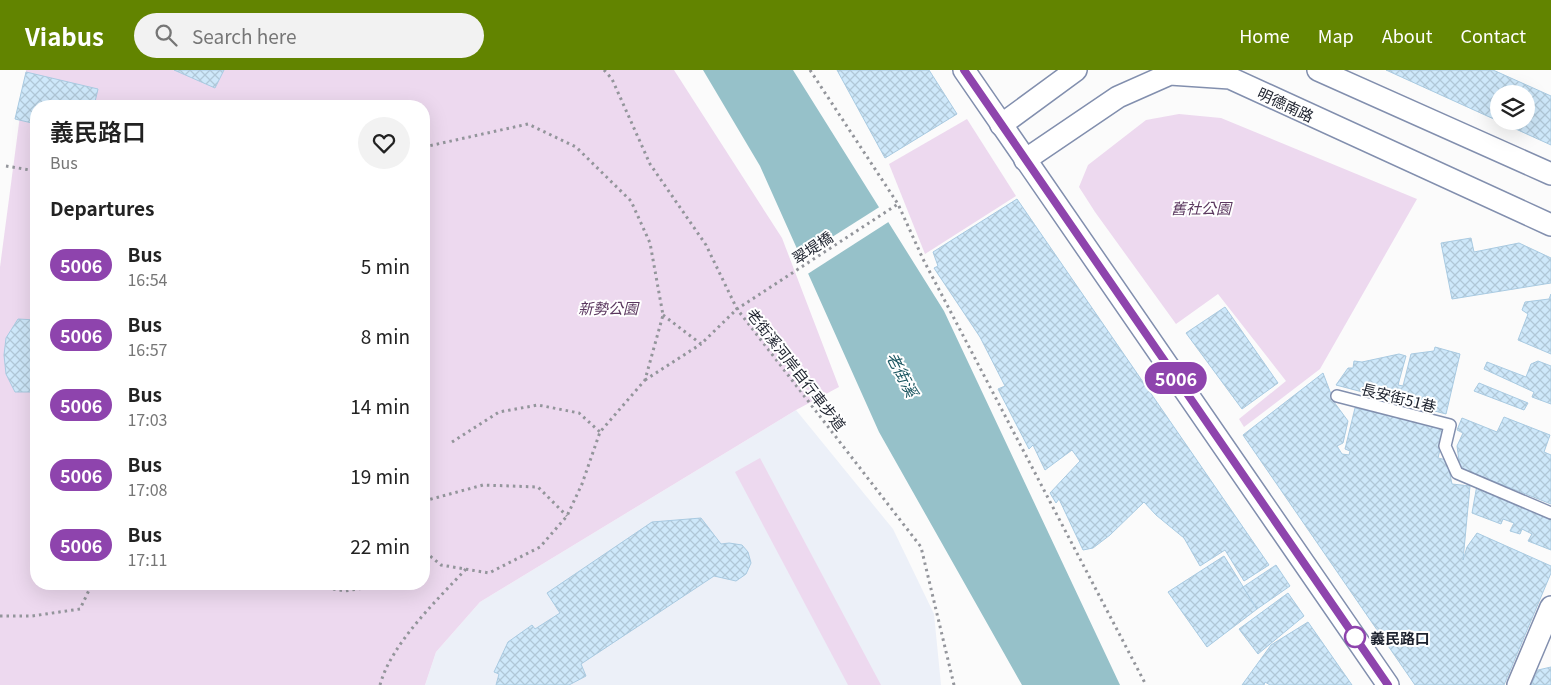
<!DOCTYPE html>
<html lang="en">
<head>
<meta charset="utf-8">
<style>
	:root { --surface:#fff; --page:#f2f2f2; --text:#222; --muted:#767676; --accent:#628400 }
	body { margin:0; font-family:Georgia,"Noto Sans TC",serif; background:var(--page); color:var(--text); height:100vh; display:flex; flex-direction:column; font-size:19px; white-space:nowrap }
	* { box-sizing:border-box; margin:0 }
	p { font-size:16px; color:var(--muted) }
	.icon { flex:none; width:28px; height:28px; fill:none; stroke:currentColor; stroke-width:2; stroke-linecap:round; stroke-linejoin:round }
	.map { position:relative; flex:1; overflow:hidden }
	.side { position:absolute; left:30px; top:30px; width:400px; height:490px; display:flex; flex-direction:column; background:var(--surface); border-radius:20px; box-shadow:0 5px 20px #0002 }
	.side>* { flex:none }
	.badge { padding:0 10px; border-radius:16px; font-size:18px; line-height:32px }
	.buttons { position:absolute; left:1490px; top:15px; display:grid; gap:10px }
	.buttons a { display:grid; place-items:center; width:45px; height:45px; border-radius:50%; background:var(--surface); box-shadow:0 5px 20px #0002; font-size:25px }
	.map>.badge { position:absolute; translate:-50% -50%; box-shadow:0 0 0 2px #fff }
	h2 { padding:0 20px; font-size:19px; line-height:45px }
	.round { display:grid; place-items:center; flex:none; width:52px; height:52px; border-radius:26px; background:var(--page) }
	.head { display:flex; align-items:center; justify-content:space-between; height:85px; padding:0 20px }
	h1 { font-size:24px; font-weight:600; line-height:38px }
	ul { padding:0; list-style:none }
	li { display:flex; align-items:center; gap:15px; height:70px; padding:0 20px }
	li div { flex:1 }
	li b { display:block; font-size:19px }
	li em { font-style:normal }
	li .badge { min-width:55px; font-weight:700; text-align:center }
	header { display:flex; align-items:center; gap:30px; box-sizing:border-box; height:70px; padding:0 25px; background:var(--accent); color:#fff }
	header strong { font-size:24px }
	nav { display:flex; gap:28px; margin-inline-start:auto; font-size:18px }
	.search { width:350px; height:45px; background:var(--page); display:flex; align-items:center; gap:12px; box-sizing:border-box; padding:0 18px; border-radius:28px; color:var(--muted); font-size:19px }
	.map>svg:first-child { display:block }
	.built { fill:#ecf0f8 }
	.park { fill:#edd9ef; fill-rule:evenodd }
	.water { fill:#96c1c9 }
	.pier { fill:#fbfbfb }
	.building { fill:url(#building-cross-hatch); stroke:#a9cae1; fill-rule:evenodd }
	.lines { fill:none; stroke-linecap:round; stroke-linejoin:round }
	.service-casing { stroke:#828fae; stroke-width:14 }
	.minor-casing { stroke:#828fae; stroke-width:24 }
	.path { stroke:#93959b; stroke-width:3; stroke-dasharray:2.5 4; stroke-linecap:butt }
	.service { stroke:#fff; stroke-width:11 }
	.minor { stroke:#fff; stroke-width:21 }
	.line-casing { stroke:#fff; stroke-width:11 }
	.line { stroke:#8e44ad; stroke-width:8 }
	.stop-dot { fill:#fff; stroke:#8e44ad; stroke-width:2.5 }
	.labels { text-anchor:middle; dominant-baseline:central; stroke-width:4; stroke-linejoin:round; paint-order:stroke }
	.street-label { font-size:15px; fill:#1d222e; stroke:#fff }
	.park-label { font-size:15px; font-style:italic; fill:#5b385f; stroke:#fff }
	.stop-label { font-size:15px; font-weight:bold; fill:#1d222e; stroke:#fff; text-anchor:start }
	.water-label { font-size:16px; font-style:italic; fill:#1b5660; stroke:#fff }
</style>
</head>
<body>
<header>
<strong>Viabus</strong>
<div class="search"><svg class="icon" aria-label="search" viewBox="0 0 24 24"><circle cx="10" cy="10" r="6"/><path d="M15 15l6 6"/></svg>Search here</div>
<nav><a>Home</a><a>Map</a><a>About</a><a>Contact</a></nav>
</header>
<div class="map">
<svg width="1551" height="615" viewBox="0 0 1551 615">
	<defs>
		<pattern id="building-cross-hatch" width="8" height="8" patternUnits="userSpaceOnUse" patternTransform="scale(1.25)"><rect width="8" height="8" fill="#cee8fa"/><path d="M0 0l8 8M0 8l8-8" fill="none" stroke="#b0c7d7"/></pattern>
	</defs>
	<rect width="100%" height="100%" fill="#fbfbfb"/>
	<path class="built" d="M 796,340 L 893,459 L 934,544 L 941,615 L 425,615 L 436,582 L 480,532 Z"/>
	<g class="park">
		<path d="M 26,0 L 674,0 L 782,168 L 839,317 L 796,340 L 480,532 L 436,582 L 425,615 L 0,615 L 0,197 ZM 36,36 L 424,36 L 424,514 L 36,514 Z"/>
		<path d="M 1179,44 L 1221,48 L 1417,129 L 1320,299 L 1244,357 L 1239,349 L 1286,311 L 1218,224 L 1176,254 L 1095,142 L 1079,117 L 1088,95 L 1146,50 Z"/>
		<path d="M 967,49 L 1016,126 L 925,184 L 889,94 Z"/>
		<path d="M 760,388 L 881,615 L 848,615 L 735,402 Z"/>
	</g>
	<path class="water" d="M 703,0 L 793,0 L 944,241 L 1120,615 L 1022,615 L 879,362 L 760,96 Z"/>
	<path class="pier" d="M 881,136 L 890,151 L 806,205 L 799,188 Z"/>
	<g class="building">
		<path d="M 174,0 L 224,0 L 215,18 Z"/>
		<path d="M 837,0 L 929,0 L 957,44 L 885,88 Z"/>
		<path d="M 1386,0 L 1493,0 L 1551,26 L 1551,75 ZM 1499,24 L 1526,24 L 1526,51 L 1499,51 Z"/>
		<path d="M 26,2 L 98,19 L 94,36 L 36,36 L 36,54 L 15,49 Z"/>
		<path d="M 1017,129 L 1269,495 L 1244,511 L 1225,480 L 1200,496 L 1184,468 L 1156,445 L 1144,432 L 1110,465 L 1093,478 L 1083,480 L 1059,429 L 1056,433 L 1050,423 L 1080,391 L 1072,380 L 1045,400 L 1033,375 L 1029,379 L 998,319 L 1005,316 L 980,267 L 934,198 L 938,196 L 933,182 Z"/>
		<path d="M 1471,168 L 1474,182 L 1519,173 L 1551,188 L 1551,213 L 1452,229 L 1441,173 Z"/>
		<path d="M 1551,224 L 1551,284 L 1518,270 L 1528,244 L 1522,240 L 1525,232 L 1549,229 Z"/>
		<path d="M 1225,237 L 1278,313 L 1242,339 L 1186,263 Z"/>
		<path d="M 18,249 L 36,250 L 36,322 L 15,322 L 6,304 L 4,285 L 6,268 Z"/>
		<path d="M 1435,277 L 1460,284 L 1446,344 L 1336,315 L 1348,298 L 1353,298 L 1354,291 L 1362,292 L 1399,284 L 1406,286 L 1398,315 L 1403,316 L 1411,284 L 1434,281 Z"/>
		<path d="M 1538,291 L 1551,296 L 1551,334 L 1532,327 L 1534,322 L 1484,299 L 1487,292 L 1526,307 L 1531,294 Z"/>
		<path d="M 1323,303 L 1334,332 L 1348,351 L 1343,373 L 1337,376 L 1342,384 L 1349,385 L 1350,381 L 1345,379 L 1355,338 L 1445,358 L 1438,388 L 1447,390 L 1452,414 L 1470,416 L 1463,490 L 1467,477 L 1477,463 L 1551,496 L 1551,503 L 1504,615 L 1415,615 L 1243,365 Z"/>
		<path d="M 1479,313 L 1528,333 L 1524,340 L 1474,321 Z"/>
		<path d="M 1504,347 L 1550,365 L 1544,382 L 1551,385 L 1551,434 L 1460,398 L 1457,376 L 1463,363 L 1457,360 L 1462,348 L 1497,362 Z"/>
		<path d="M 1477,415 L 1551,448 L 1551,480 L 1528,471 L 1532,464 L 1522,459 L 1520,464 L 1510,461 L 1514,453 L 1503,449 L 1501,454 L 1472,443 Z"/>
		<path d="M 701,448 L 721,474 L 729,473 L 742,475 L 748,482 L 751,493 L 746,504 L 736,511 L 714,506 L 581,594 L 586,606 L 569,615 L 496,615 L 499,604 L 494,602 L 508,572 L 532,555 L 535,559 L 560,543 L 547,523 L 652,452 Z"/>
		<path d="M 1224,486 L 1257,539 L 1207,577 L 1168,522 Z"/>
		<path d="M 1276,495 L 1290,516 L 1257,539 L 1243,517 Z"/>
		<path d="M 1288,523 L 1304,546 L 1258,584 L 1239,559 Z"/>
		<path d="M 1308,552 L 1352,615 L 1270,615 L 1265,612 L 1264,615 L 1242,615 L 1271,575 Z"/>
		<path d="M 1551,597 L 1551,615 L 1531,615 L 1538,600 Z"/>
	</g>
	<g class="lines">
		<g class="service-casing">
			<path id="service" d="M 1337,326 L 1450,355 L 1445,376 L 1457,403 L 1551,443"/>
		</g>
		<g class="minor-casing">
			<g id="minor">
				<path d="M 964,0 L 1388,615"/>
				<path d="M 1318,0 L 1551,104"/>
				<path d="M 1001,55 L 1076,0"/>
				<path d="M 1025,90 L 1118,27 L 1170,4 L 1230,8 L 1551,155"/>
				<path d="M 1518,615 L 1551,537"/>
			</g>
		</g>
		<g class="path">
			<path d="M 604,0 L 612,9 L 650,94 L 706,175 L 737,239 L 921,477 L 954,615"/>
			<path d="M 810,0 L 898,134 L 923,189 L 1146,615"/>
			<path d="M 424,77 L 528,54 L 576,77 L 631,131 L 650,173 L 663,245 L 645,310 L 600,362 L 582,414 L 567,446 L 540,477 L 489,503 L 441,495 L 424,481"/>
			<path d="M 6,96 L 36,101"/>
			<path d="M 663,245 L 701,274 L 737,239 L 898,134"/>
			<path d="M 645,310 L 701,274"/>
			<path d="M 452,372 L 499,342 L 538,335 L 579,343 L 600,362"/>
			<path d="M 424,431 L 483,415 L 538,417 L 567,446"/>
			<path d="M 301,514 L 345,521 L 390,514"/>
			<path d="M 0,546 L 32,546 L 80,539 L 92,514"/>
			<path d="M 380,615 C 391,574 437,530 466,499"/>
		</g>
		<use href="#service" class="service"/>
		<use href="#minor" class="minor"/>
	</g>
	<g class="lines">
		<g class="line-casing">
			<path id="line" d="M 964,0 L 1388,615"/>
		</g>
		<use href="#line" class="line"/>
	</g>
	<circle class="stop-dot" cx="1355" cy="567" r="10"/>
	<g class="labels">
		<g class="street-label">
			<text transform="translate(1286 34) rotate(25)">明德南路</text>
			<text transform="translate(812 177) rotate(-33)">翠堤橋</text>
			<text transform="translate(797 299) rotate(52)">老街溪河岸自行車步道</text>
			<text transform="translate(1399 327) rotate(14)">長安街51巷</text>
		</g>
		<g class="park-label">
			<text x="1201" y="137">舊社公園</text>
			<text x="608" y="237">新勢公園</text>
		</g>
		<g class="stop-label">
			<text x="1370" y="567">義民路口</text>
		</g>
		<g class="water-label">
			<text transform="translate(903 304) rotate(63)">老街溪</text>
		</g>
	</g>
</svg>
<div class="buttons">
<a><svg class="icon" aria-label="layers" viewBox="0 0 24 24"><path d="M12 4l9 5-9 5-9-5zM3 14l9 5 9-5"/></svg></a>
</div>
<b class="badge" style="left:1176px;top:308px;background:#8e44ad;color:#fff">5006</b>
<section class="side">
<div class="head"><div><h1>義民路口</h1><p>Bus</p></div><a class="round"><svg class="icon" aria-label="heart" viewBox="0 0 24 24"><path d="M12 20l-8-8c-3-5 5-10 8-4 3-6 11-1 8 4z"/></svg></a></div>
<h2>Departures</h2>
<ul>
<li><span class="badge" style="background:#8e44ad;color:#fff">5006</span><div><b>Bus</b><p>16:54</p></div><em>5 min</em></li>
<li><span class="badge" style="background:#8e44ad;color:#fff">5006</span><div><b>Bus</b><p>16:57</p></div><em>8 min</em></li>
<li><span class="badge" style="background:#8e44ad;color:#fff">5006</span><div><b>Bus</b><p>17:03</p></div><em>14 min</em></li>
<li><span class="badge" style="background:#8e44ad;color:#fff">5006</span><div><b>Bus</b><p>17:08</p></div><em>19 min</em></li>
<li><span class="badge" style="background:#8e44ad;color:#fff">5006</span><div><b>Bus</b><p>17:11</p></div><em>22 min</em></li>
</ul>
</section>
</div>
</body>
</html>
